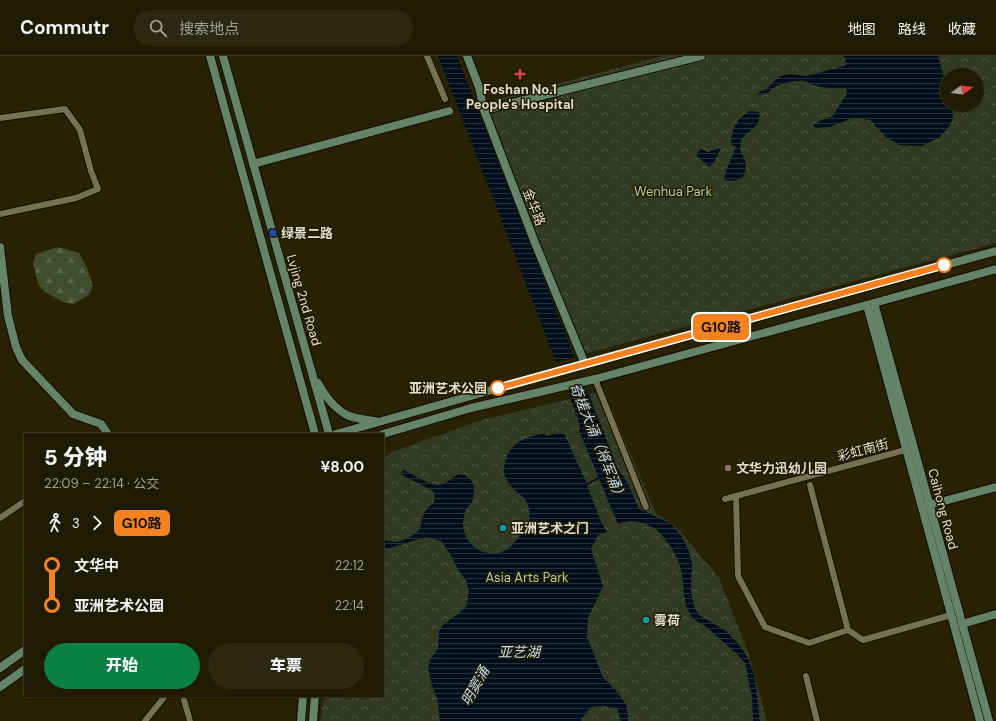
<!DOCTYPE html>
<html lang="zh">
<head>
<meta charset="utf-8">
<style>
	:root { --surface:#1f1a02; --page:#2c2711; --text:#f1f3f6; --muted:#a1a199; --line:#3c3824; --accent:#0b8043 }
	body { margin:0; font-family:"DM Sans","Noto Sans SC",sans-serif; background:var(--page); color:var(--text); height:100vh; display:flex; flex-direction:column; font-size:15px; white-space:nowrap }
	* { box-sizing:border-box; margin:0 }
	p { font-size:13px; color:var(--muted) }
	.icon { flex:none; width:22px; height:22px; fill:none; stroke:currentColor; stroke-width:2; stroke-linecap:round; stroke-linejoin:round }
	.map { position:relative; flex:1; overflow:hidden }
	.details { position:absolute; left:24px; top:377px; width:360px; height:264px; display:flex; flex-direction:column; background:var(--surface); border-radius:0px; box-shadow:0 1px 3px #0004,0 0 0 1px var(--line) }
	.details>* { flex:none }
	.badge { padding:0 8px; border-radius:6px; font-size:14px; line-height:26px }
	.needle { width:26px; rotate:75deg }
	.controls { position:absolute; left:940px; top:12px; display:grid; gap:8px }
	.controls a { display:grid; place-items:center; width:44px; height:44px; border-radius:50%; background:var(--surface); box-shadow:0 1px 3px #0004,0 0 0 1px var(--line); font-size:20px }
	.map>.badge { position:absolute; translate:-50% -50%; box-shadow:0 0 0 2px #fff }
	.legs { display:flex; align-items:center; gap:6px; height:44px; padding:0 20px; font-size:13px }
	.legs p { margin-inline-start:auto }
	.head { display:flex; align-items:center; justify-content:space-between; height:68px; padding:0 20px }
	h1 { font-size:22px; font-weight:800; line-height:30px }
	.primary-button { display:flex; gap:8px; margin-top:auto; padding:8px 20px }
	.primary-button a { flex:1; height:46px; border-radius:24px; background:var(--accent); color:#fff; font-size:16px; font-weight:800; line-height:46px; text-align:center }
	.primary-button a+a { background:var(--page); color:var(--text) }
	ul { padding:0 20px; list-style:none }
	li { display:flex; align-items:center; gap:14px; height:40px; font-size:15px }
	li i { display:grid; place-items:center; width:6px; height:100%; margin:0 5px; background:currentColor }
	li i::after { content:''; width:10px; height:10px; margin:-5px; border:3px solid; border-radius:50%; background:var(--surface) }
	li p { margin-inline-start:auto }
	li:first-child i { background:linear-gradient(#0000 50%,currentColor 0) }
	li:last-child i { background:linear-gradient(currentColor 50%,#0000 0) }
	header { display:flex; align-items:center; gap:24px; box-sizing:border-box; height:56px; padding:0 20px; background:var(--surface); border-bottom:1px solid var(--line) }
	header strong { font-size:19px }
	nav { display:flex; gap:22px; margin-inline-start:auto; font-size:14px }
	.search { width:280px; height:36px; background:var(--page); display:flex; align-items:center; gap:10px; box-sizing:border-box; padding:0 14px; border-radius:22px; color:var(--muted); font-size:15px }
	.map>svg:first-child { display:block }
	.forest { fill:url(#forest-firs) }
	.park { fill:url(#park-crowns); fill-rule:evenodd }
	.water { fill:url(#water-rules) }
	.pier { fill:#292202 }
	.lines { fill:none; stroke-linecap:round; stroke-linejoin:round }
	.stream { stroke:#000e1c; stroke-width:1.5 }
	.street-casing { stroke:#110b00; stroke-width:8 }
	.secondary-casing { stroke:#110b00; stroke-width:10 }
	.street { stroke:#787150; stroke-width:6 }
	.secondary { stroke:#648368; stroke-width:8 }
	.secondary-bridge-casing { stroke:#110b00; stroke-width:10; stroke-linecap:butt }
	.secondary-bridge { stroke:#648368; stroke-width:8 }
	.line-1-casing { stroke:#fff; stroke-width:9 }
	.line-1 { stroke:#f58220; stroke-width:6 }
	.health-dot { fill:#e0444e; stroke:#201900; stroke-width:1.5 }
	.transit-dot { fill:#1a4fb4; stroke:#201900; stroke-width:1.5 }
	.stop-1-dot { fill:#fff; stroke:#f58220; stroke-width:2 }
	.education-dot { fill:#8d6e63; stroke:#201900; stroke-width:1.5 }
	.culture-dot { fill:#0f9aa8; stroke:#201900; stroke-width:1.5 }
	.labels { text-anchor:middle; dominant-baseline:central; stroke-width:3; stroke-linejoin:round; paint-order:stroke }
	.poi-label { font-size:13px; font-weight:bold; fill:#e3dfcd; stroke:#201900; text-anchor:start }
	.park-label { font-size:13px; fill:#b7ce95; stroke:#201900 }
	.street-label { font-size:13px; fill:#e3dfcd; stroke:#201900 }
	.stop-label { font-size:13px; font-weight:bold; fill:#e3dfcd; stroke:#201900; text-anchor:end }
	.water-label { font-size:14px; font-style:italic; fill:#bedff8; stroke:#201900 }
</style>
</head>
<body>
<header>
<strong>Commutr</strong>
<div class="search"><svg class="icon" aria-label="search" viewBox="0 0 24 24"><circle cx="10" cy="10" r="6"/><path d="M15 15l6 6"/></svg>搜索地点</div>
<nav><a>地图</a><a>路线</a><a>收藏</a></nav>
</header>
<div class="map">
<svg width="996" height="665" viewBox="0 0 996 665">
	<defs>
		<pattern id="forest-firs" width="22" height="20" patternUnits="userSpaceOnUse"><rect width="22" height="20" fill="#404d2e"/><path d="M5 1l3.5 6h-7zM16 11l3.5 6h-7z" fill="#5b664b"/></pattern>
		<pattern id="park-crowns" width="20" height="18" patternUnits="userSpaceOnUse"><rect width="20" height="18" fill="#313a22"/><path d="M2 6a3 3 0 1 1 6 0M12 15a3 3 0 1 1 6 0" fill="none" stroke="#4f5641"/></pattern>
		<pattern id="water-rules" width="6" height="5" patternUnits="userSpaceOnUse"><rect width="6" height="5" fill="#000e1c"/><path d="M0 2.5h6" fill="none" stroke="#25313c"/></pattern>
	</defs>
	<rect width="100%" height="100%" fill="#292202"/>
	<path class="forest" d="M 58,191 L 79,197 L 87,212 L 93,230 L 89,239 L 73,248 L 63,246 L 45,236 L 39,230 L 33,208 L 36,198 Z"/>
	<g class="park">
		<path d="M 663,0 L 996,0 L 996,187 L 584,298 L 484,47 ZM 947,19 L 977,19 L 977,49 L 947,49 Z"/>
		<path d="M 604,335 L 656,458 L 668,465 L 680,475 L 719,522 L 749,599 L 767,665 L 320,665 L 324,640 L 383,640 L 383,403 L 392,396 L 482,364 Z"/>
	</g>
	<g class="water">
		<path d="M 438,0 L 457,0 L 618,413 L 627,426 L 639,453 L 670,467 L 680,478 L 688,492 L 692,508 L 691,535 L 694,550 L 699,559 L 726,575 L 735,584 L 745,597 L 750,607 L 755,622 L 760,665 L 753,665 L 752,641 L 745,607 L 738,599 L 711,575 L 705,570 L 692,562 L 686,550 L 684,538 L 682,517 L 678,504 L 671,491 L 662,479 L 656,473 L 644,467 L 632,465 L 623,466 L 618,468 L 579,375 L 580,370 L 577,360 Z"/>
		<path d="M 844,0 L 938,0 L 947,32 L 947,49 L 951,49 L 953,61 L 950,69 L 939,82 L 921,90 L 899,89 L 886,81 L 870,64 L 858,62 L 850,63 L 829,71 L 816,72 L 813,69 C 818,65 825,62 832,61 L 846,39 L 847,34 L 845,32 C 836,33 825,32 816,30 C 812,29 809,26 804,25 C 791,24 775,28 767,38 L 757,39 L 759,36 L 767,33 L 773,26 L 781,20 L 790,18 L 807,20 L 847,9 Z"/>
		<path d="M 749,55 L 760,56 L 758,68 L 741,83 C 741,86 740,90 740,93 C 741,97 744,101 745,105 C 749,121 739,127 725,124 L 724,124 C 726,112 732,102 736,91 L 731,88 C 731,75 737,62 749,55 Z"/>
		<path d="M 721,92 L 715,105 L 710,110 L 708,110 L 697,100 L 697,97 L 701,93 L 708,96 Z"/>
		<path d="M 544,377 L 546,380 L 559,377 L 564,377 L 585,424 L 601,466 L 607,476 L 598,479 L 591,493 L 603,530 L 588,562 L 587,581 L 603,621 L 617,636 L 627,650 L 628,665 L 621,665 L 617,652 L 603,650 L 591,651 L 581,663 L 581,665 L 440,665 L 438,646 L 432,629 L 428,613 L 430,604 L 438,592 L 439,575 L 444,568 L 458,558 L 466,551 L 469,536 L 466,524 L 459,515 L 450,498 L 441,485 L 426,481 L 390,492 L 383,492 L 383,483 C 393,489 404,485 413,479 C 415,477 419,475 420,472 C 421,470 420,468 421,466 C 423,458 426,452 433,448 L 435,441 L 433,435 L 400,418 L 404,414 C 412,418 432,431 440,429 C 452,426 457,411 470,423 C 475,428 475,439 472,446 C 470,448 468,451 466,453 C 465,457 463,464 463,468 C 463,488 485,504 504,495 C 511,492 516,485 521,478 C 524,475 528,471 529,466 C 533,436 513,441 505,420 C 503,417 504,412 505,408 C 505,405 506,403 507,400 C 514,384 529,381 544,377 Z"/>
	</g>
	<path class="pier" d="M 575,301 L 587,331 L 567,336 L 556,306 Z"/>
	<g class="lines">
		<path class="stream" d="M 586,429 L 600,421"/>
		<g class="street-casing">
			<g id="street">
				<path d="M 427,0 L 445,43"/>
				<path d="M 0,62 L 65,53 L 80,74 L 91,115 L 98,133 L 76,142 L 0,158"/>
				<path d="M 595,323 L 646,451"/>
				<path d="M 810,429 L 848,574"/>
				<path d="M 736,441 L 738,520 L 765,571 L 809,587 L 848,574 L 863,584 L 951,559"/>
				<path d="M 725,443 L 909,393"/>
				<path d="M 0,462 L 25,445"/>
				<path d="M 806,620 L 817,665"/>
				<path d="M 184,644 L 190,665"/>
				<path d="M 145,665 L 165,640"/>
			</g>
		</g>
		<g class="secondary-casing">
			<g id="secondary">
				<path d="M 210,0 L 315,378"/>
				<path d="M 223,0 L 329,378"/>
				<path d="M 467,0 L 479,31 L 484,54 L 535,187 L 585,308"/>
				<path d="M 484,54 L 701,0"/>
				<path d="M 253,108 L 449,55"/>
				<path d="M 0,191 L 8,260 L 16,291 L 22,304 L 73,358 L 101,368 L 108,378"/>
				<path d="M 874,247 L 989,665"/>
				<path d="M 867,249 L 980,665"/>
				<path d="M 579,310 L 996,195"/>
				<path d="M 318,327 C 324,339 335,353 347,359 C 356,363 366,364 375,365"/>
				<path d="M 336,378 L 559,315"/>
				<path d="M 383,378 L 471,352 L 595,323 L 874,247 L 996,213"/>
				<path d="M 929,449 L 996,431"/>
				<path d="M 962,568 L 996,558"/>
				<path d="M 0,612 L 25,594"/>
				<path d="M 0,631 L 25,613"/>
				<path d="M 301,665 L 303,640"/>
				<path d="M 313,665 L 315,640"/>
			</g>
		</g>
		<use href="#street" class="street"/>
		<use href="#secondary" class="secondary"/>
		<g class="secondary-bridge-casing">
			<path id="secondary-bridge" d="M 559,315 L 579,310"/>
		</g>
		<use href="#secondary-bridge" class="secondary-bridge"/>
	</g>
	<g class="lines">
		<g class="line-1-casing">
			<path id="line-1" d="M 498,332 L 944,209"/>
		</g>
		<use href="#line-1" class="line-1"/>
	</g>
	<path class="health-dot" d="M518 12h4v4h4v4h-4v4h-4v-4h-4v-4h4z"/>
	<rect class="transit-dot" x="269" y="173" width="8" height="8" rx="2"/>
	<g class="stop-1-dot">
		<circle cx="944" cy="209" r="7"/>
		<circle cx="498" cy="332" r="7"/>
	</g>
	<circle class="education-dot" cx="728" cy="412" r="4"/>
	<g class="culture-dot">
		<circle cx="503" cy="472" r="4"/>
		<circle cx="646" cy="564" r="4"/>
	</g>
	<g class="labels">
		<g class="poi-label">
			<text x="520" y="33" text-anchor="middle">Foshan No.1<tspan x="520" dy="15">People's Hospital</tspan></text>
			<text x="281" y="177">绿景二路</text>
			<text x="736" y="412">文华力迅幼儿园</text>
			<text x="511" y="472">亚洲艺术之门</text>
			<text x="654" y="564">雾荷</text>
		</g>
		<g class="park-label">
			<text x="673" y="135">Wenhua Park</text>
			<text x="527" y="521">Asia Arts Park</text>
		</g>
		<g class="street-label">
			<text transform="translate(534 151) rotate(69)">金华路</text>
			<text transform="translate(304 244) rotate(74)">Lvjing 2nd Road</text>
			<text transform="translate(863 394) rotate(-15)">彩虹南街</text>
			<text transform="translate(943 453) rotate(75)">Caihong Road</text>
		</g>
		<g class="stop-label">
			<text x="487" y="332">亚洲艺术公园</text>
		</g>
		<g class="water-label">
			<text transform="translate(598 386) rotate(68)">奇槎大涌（将军涌）</text>
			<text x="519" y="596">亚艺湖</text>
			<text transform="translate(475 630) rotate(-61)">明窦涌</text>
		</g>
	</g>
</svg>
<div class="controls">
<a><svg class="needle" viewBox="-14 -14 28 28"><path d="M0-13l5 13h-10z" fill="#e53935"/><path d="M0 13l5-13h-10z" fill="#a1a199"/></svg></a>
</div>
<b class="badge" style="left:721px;top:271px;background:#f58220;color:#111">G10路</b>
<section class="details">
<div class="head"><div><h1>5 分钟</h1><p>22:09 – 22:14 · 公交</p></div><b>¥8.00</b></div>
<div class="legs"><svg class="icon" aria-label="walk" viewBox="0 0 24 24"><circle cx="13" cy="4" r="2"/><path d="M13 8l-2 6 4 7M11 14l-3 7M7 12l3-4h3l4 4"/></svg>3<svg class="icon" aria-label="forward" viewBox="0 0 24 24"><path d="M9 5l7 7-7 7"/></svg><b class="badge" style="background:#f58220;color:#111">G10路</b></div>
<ul>
<li><i style="color:#f58220"></i><b>文华中</b><p>22:12</p></li>
<li><i style="color:#f58220"></i><b>亚洲艺术公园</b><p>22:14</p></li>
</ul>
<div class="primary-button"><a>开始</a><a>车票</a></div>
</section>
</div>
</body>
</html>
